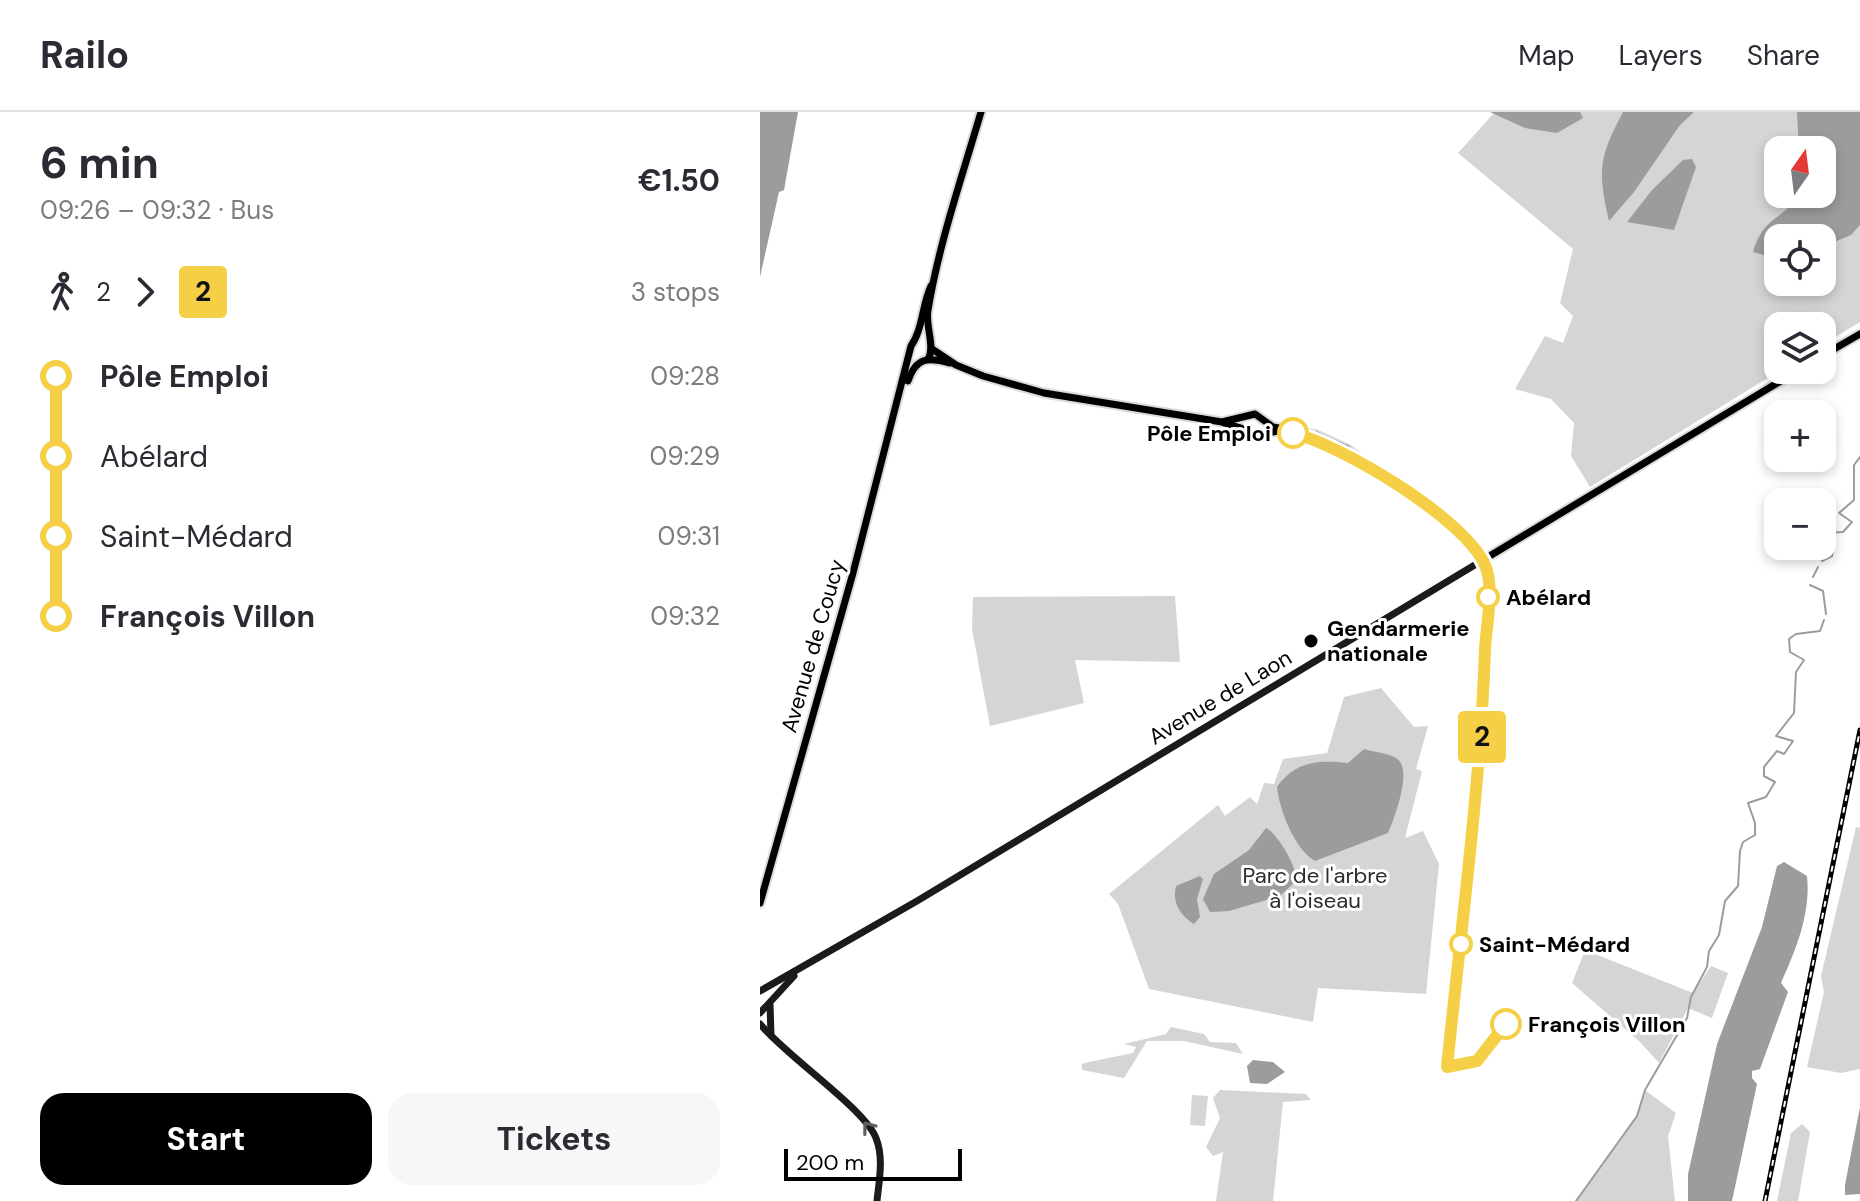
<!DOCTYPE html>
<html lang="en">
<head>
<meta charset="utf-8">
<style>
	:root { --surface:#fff; --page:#f7f7f7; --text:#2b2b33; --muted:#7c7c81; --line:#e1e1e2; --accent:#000 }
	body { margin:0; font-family:"DM Sans",sans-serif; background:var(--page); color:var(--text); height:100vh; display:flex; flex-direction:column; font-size:30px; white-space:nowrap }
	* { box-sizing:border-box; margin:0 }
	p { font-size:26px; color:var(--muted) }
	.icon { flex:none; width:44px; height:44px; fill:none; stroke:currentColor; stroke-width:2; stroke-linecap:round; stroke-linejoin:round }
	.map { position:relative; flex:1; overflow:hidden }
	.drawer { display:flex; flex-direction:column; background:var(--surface); width:760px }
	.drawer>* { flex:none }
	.badge { padding:0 16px; border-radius:6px; font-size:28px; line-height:52px }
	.needle { width:52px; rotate:14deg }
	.controls { position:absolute; left:1004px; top:24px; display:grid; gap:16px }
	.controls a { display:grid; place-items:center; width:72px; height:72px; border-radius:16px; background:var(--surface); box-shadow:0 4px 12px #0003; font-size:40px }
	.scale { position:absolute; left:24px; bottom:20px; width:178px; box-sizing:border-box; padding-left:8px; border:4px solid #000; border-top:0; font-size:22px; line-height:28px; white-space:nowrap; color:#000; -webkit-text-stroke:6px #fff; paint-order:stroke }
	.map>.badge { position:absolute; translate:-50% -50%; box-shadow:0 0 0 4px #fff }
	.legs { display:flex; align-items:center; gap:12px; height:88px; padding:0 40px; font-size:26px }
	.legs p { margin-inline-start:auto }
	.summary { display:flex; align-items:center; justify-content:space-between; height:136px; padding:0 40px }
	h1 { font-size:44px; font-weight:700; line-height:60px }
	.button { display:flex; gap:16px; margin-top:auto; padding:16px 40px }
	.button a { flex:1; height:92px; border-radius:24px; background:var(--accent); color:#fff; font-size:32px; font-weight:700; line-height:92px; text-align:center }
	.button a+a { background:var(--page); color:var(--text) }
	ul { padding:0 40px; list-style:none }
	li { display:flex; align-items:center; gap:28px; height:80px; font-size:30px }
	li i { display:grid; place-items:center; width:12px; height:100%; margin:0 10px; background:currentColor }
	li i::after { content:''; width:20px; height:20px; margin:-10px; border:6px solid; border-radius:50%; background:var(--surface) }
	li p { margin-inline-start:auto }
	li:first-child i { background:linear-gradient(#0000 50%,currentColor 0) }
	li:last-child i { background:linear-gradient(currentColor 50%,#0000 0) }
	header { display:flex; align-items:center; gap:48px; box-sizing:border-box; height:112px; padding:0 40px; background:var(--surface); border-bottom:2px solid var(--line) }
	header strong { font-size:38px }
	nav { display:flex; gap:44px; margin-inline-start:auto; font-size:28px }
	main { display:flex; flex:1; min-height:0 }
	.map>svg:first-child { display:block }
	.green { fill:#d5d5d5; fill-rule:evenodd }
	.water { fill:#9c9c9c }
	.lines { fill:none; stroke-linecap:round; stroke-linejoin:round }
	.stream { stroke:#9c9c9c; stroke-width:2 }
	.primary-casing { stroke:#dbdbdb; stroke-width:11 }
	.secondary { stroke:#1b1b1b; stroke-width:7 }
	.primary { stroke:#000; stroke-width:7 }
	.rail-casing { stroke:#000; stroke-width:5 }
	.rail { stroke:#fff; stroke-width:2; stroke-dasharray:6; stroke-linecap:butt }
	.oneway { stroke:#5f5f5f }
	.line-1-casing { stroke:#fff; stroke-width:18 }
	.line-1 { stroke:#f5cf46; stroke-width:12 }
	.stop-1-dot { fill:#fff; stroke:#f5cf46; stroke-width:4 }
	.poi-dot { fill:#000; stroke:#fff; stroke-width:3 }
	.labels { text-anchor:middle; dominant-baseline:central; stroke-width:6; stroke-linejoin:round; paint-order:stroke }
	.stop-label { font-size:22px; font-weight:bold; fill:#000; stroke:#fff; text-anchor:start }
	.poi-label { font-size:22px; font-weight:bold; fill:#000; stroke:#fff; text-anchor:start }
	.street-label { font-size:22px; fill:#000; stroke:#fff }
	.park-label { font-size:22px; fill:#2c2c2c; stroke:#fff }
</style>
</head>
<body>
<header>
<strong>Railo</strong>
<nav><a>Map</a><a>Layers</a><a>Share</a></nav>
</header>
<main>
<section class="drawer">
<div class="summary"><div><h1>6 min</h1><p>09:26 – 09:32 · Bus</p></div><b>€1.50</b></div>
<div class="legs"><svg class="icon" aria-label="walk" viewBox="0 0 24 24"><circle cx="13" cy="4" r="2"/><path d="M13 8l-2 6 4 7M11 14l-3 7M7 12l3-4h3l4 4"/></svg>2<svg class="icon" aria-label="forward" viewBox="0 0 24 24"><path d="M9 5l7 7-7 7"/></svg><b class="badge" style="background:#f5cf46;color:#111">2</b><p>3 stops</p></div>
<ul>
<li><i style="color:#f5cf46"></i><b>Pôle Emploi</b><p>09:28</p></li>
<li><i style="color:#f5cf46"></i><span>Abélard</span><p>09:29</p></li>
<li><i style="color:#f5cf46"></i><span>Saint-Médard</span><p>09:31</p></li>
<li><i style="color:#f5cf46"></i><b>François Villon</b><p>09:32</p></li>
</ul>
<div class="button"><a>Start</a><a>Tickets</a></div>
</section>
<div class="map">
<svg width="1100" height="1089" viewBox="0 0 1100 1089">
	<rect width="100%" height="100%" fill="#fff"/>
	<g class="green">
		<path d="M 735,0 L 1100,0 L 1100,210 L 1062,233 L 1062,214 L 1018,214 L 1021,258 L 830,375 L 811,344 L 814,311 L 791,287 L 755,277 L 785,224 L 803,231 L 813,204 L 800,191 L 813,137 L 698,41 ZM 1018,38 L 1062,38 L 1062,82 L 1018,82 ZM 1018,126 L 1062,126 L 1062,170 L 1018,170 Z"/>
		<path d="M 415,484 L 420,550 L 315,548 L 324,591 L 230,614 L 212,517 L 213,485 Z"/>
		<path d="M 621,576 L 654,615 L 668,614 L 656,657 L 662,659 L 645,726 L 663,719 L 679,752 L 666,882 L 558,876 L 553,910 L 389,877 L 358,792 L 349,782 L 458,693 L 465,704 L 490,685 L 497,692 L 504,671 L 514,672 L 523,647 L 567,641 L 584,585 Z"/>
		<path d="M 1096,715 L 1100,716 L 1100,957 L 1081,961 L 1047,955 L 1064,880 L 1061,864 Z"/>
		<path d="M 825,838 L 933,881 L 951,854 L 968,861 L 952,906 L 928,896 L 899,951 L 880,930 L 812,871 Z"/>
		<path d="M 411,915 L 444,922 L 450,930 L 476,931 L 483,942 L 424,929 L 387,929 L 364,966 L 322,958 L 322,952 L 329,950 L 373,941 L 376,935 L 364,932 L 406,922 Z"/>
		<path d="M 460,978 L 546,982 L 551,988 L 523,990 L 513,1089 L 456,1089 L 463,1040 L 453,1044 L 446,1035 L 460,1006 L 453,986 Z"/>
		<path d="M 885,978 L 916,1001 L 908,1024 L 915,1089 L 816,1089 L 877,1004 Z"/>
		<path d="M 432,983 L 448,984 L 445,1014 L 430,1013 Z"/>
		<path d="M 1042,1012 L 1050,1020 L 1038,1089 L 1017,1089 L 1031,1021 Z"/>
	</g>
	<g class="water">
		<path d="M 0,0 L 38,0 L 24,78 L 19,80 L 0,165 Z"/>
		<path d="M 730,0 L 820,0 L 823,6 L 797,21 L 765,16 Z"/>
		<path d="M 863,0 L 934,0 L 920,13 L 874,80 L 849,109 C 838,59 838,47 863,0 Z"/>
		<path d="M 1037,0 L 1100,0 L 1100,113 L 1091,123 L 1062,135 L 1062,126 L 1018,126 L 1018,147 L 993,140 C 1004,102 1025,109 1037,82 L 1062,82 L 1062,38 L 1039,38 Z"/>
		<path d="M 923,48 L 932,47 L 936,55 L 914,118 L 867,110 L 892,78 Z"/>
		<path d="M 604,637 C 613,640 628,641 636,646 C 654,656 634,707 628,721 L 555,749 C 535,738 519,697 517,675 C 536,649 557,648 588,651 Z"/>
		<path d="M 506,716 C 518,722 538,756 536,769 L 520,784 L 469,799 L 450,800 L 443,787 L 454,762 L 489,738 Z"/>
		<path d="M 1024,750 L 1047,764 C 1051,801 1036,838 1021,871 L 1028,880 L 1000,957 L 992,959 L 992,966 L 997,972 L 972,1089 L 928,1089 L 928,1062 L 957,932 L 1002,815 L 1017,754 Z"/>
		<path d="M 440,764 L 443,767 L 437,787 L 440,805 L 434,812 C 420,803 412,791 416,774 Z"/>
		<path d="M 493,948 L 513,950 L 525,960 L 507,972 L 490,971 L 487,954 Z"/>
		<path d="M 1100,995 L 1100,1082 L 1085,1083 L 1085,1073 Z"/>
	</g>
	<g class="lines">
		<g class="stream">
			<path d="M 1062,449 L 1072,444 L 1073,439 L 1064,426 L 1065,421 L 1083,420 L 1092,410 L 1079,401 L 1094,388 L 1094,353 L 1100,345"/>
			<path d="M 1053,465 L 1058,455"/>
			<path d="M 1050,473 L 1063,479 L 1066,502"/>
			<path d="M 816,1089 L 877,1004 L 885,978 L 927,906 L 931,885 L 947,855 L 949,839 L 959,823 L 965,789 L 978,774 L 980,739 L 983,730 L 995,723 L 995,711 L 988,691 L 1006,685 L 1015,670 L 1004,664 L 1004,655 L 1017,639 L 1024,642 L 1033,629 L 1016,624 L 1034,601 L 1036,560 L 1044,548 L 1030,540 L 1029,527 L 1036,522 L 1060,519 L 1064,508"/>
		</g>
		<g class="primary-casing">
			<g id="primary">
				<path d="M 172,237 L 196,253 L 223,264 L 284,281 L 462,310 L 495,302 L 513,315 L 556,323 L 587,337 L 703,424 L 723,448 L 1039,258"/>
				<path d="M 1062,244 L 1100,222"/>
				<path d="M 169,245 C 175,234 165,213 168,198 C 179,131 202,65 221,0"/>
				<path d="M 148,269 C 156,245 168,245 190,251"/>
				<path d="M 464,311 L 481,316 L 491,325 L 517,319"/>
				<path d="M 0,791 L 93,461 L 151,234 C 163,217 162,193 171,174"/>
			</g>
		</g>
		<g class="secondary">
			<path d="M 0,879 L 157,789 L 723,448"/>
			<path d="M 10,892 L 11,923"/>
			<path d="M 0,901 L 34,864"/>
			<path d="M 0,912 C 26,944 104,996 116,1026 C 124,1046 119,1069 117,1089"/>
		</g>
		<use href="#primary" class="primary"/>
		<g class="rail-casing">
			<path id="rail" d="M 1005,1089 L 1100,618"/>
		</g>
		<use href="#rail" class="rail"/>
	</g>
	<defs><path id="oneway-chevron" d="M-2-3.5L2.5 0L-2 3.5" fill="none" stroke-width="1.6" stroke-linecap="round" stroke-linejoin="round" transform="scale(2)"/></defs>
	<use class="oneway" href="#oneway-chevron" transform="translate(108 1015) rotate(-127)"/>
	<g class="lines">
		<g class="line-1-casing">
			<path id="line-1" d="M 533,321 C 583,334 704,406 725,453 C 735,476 726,513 725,538 C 720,678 701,816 687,955 L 717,949 L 746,912"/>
		</g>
		<use href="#line-1" class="line-1"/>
	</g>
	<g class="stop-1-dot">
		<circle cx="533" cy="321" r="14"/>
		<circle cx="728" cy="485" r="10"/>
		<circle cx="701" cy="832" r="10"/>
		<circle cx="746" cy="912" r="14"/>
	</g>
	<circle class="poi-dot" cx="551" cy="529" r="8"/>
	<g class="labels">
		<g class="stop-label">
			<text x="511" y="321" text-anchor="end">Pôle Emploi</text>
			<text x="746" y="485">Abélard</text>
			<text x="719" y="832">Saint-Médard</text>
			<text x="768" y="912">François Villon</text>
		</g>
		<g class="poi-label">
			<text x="567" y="516">Gendarmerie<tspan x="567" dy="25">nationale</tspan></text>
		</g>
		<g class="street-label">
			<text transform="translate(53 534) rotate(-74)">Avenue de Coucy</text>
			<text transform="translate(460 585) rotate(-31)">Avenue de Laon</text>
		</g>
		<g class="park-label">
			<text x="555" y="763">Parc de l'arbre<tspan x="555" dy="25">à l'oiseau</tspan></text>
		</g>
	</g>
</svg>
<div class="controls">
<a><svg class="needle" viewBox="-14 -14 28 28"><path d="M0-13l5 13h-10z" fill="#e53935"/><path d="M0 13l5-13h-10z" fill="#7c7c81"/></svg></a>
<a><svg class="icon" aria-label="locate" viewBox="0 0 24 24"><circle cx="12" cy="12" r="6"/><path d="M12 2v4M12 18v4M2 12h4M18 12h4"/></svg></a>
<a><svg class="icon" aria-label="layers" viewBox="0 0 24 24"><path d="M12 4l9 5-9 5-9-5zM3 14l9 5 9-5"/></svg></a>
<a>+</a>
<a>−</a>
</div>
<div class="scale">200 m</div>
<b class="badge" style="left:722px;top:625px;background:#f5cf46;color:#111">2</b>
</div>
</main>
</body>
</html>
